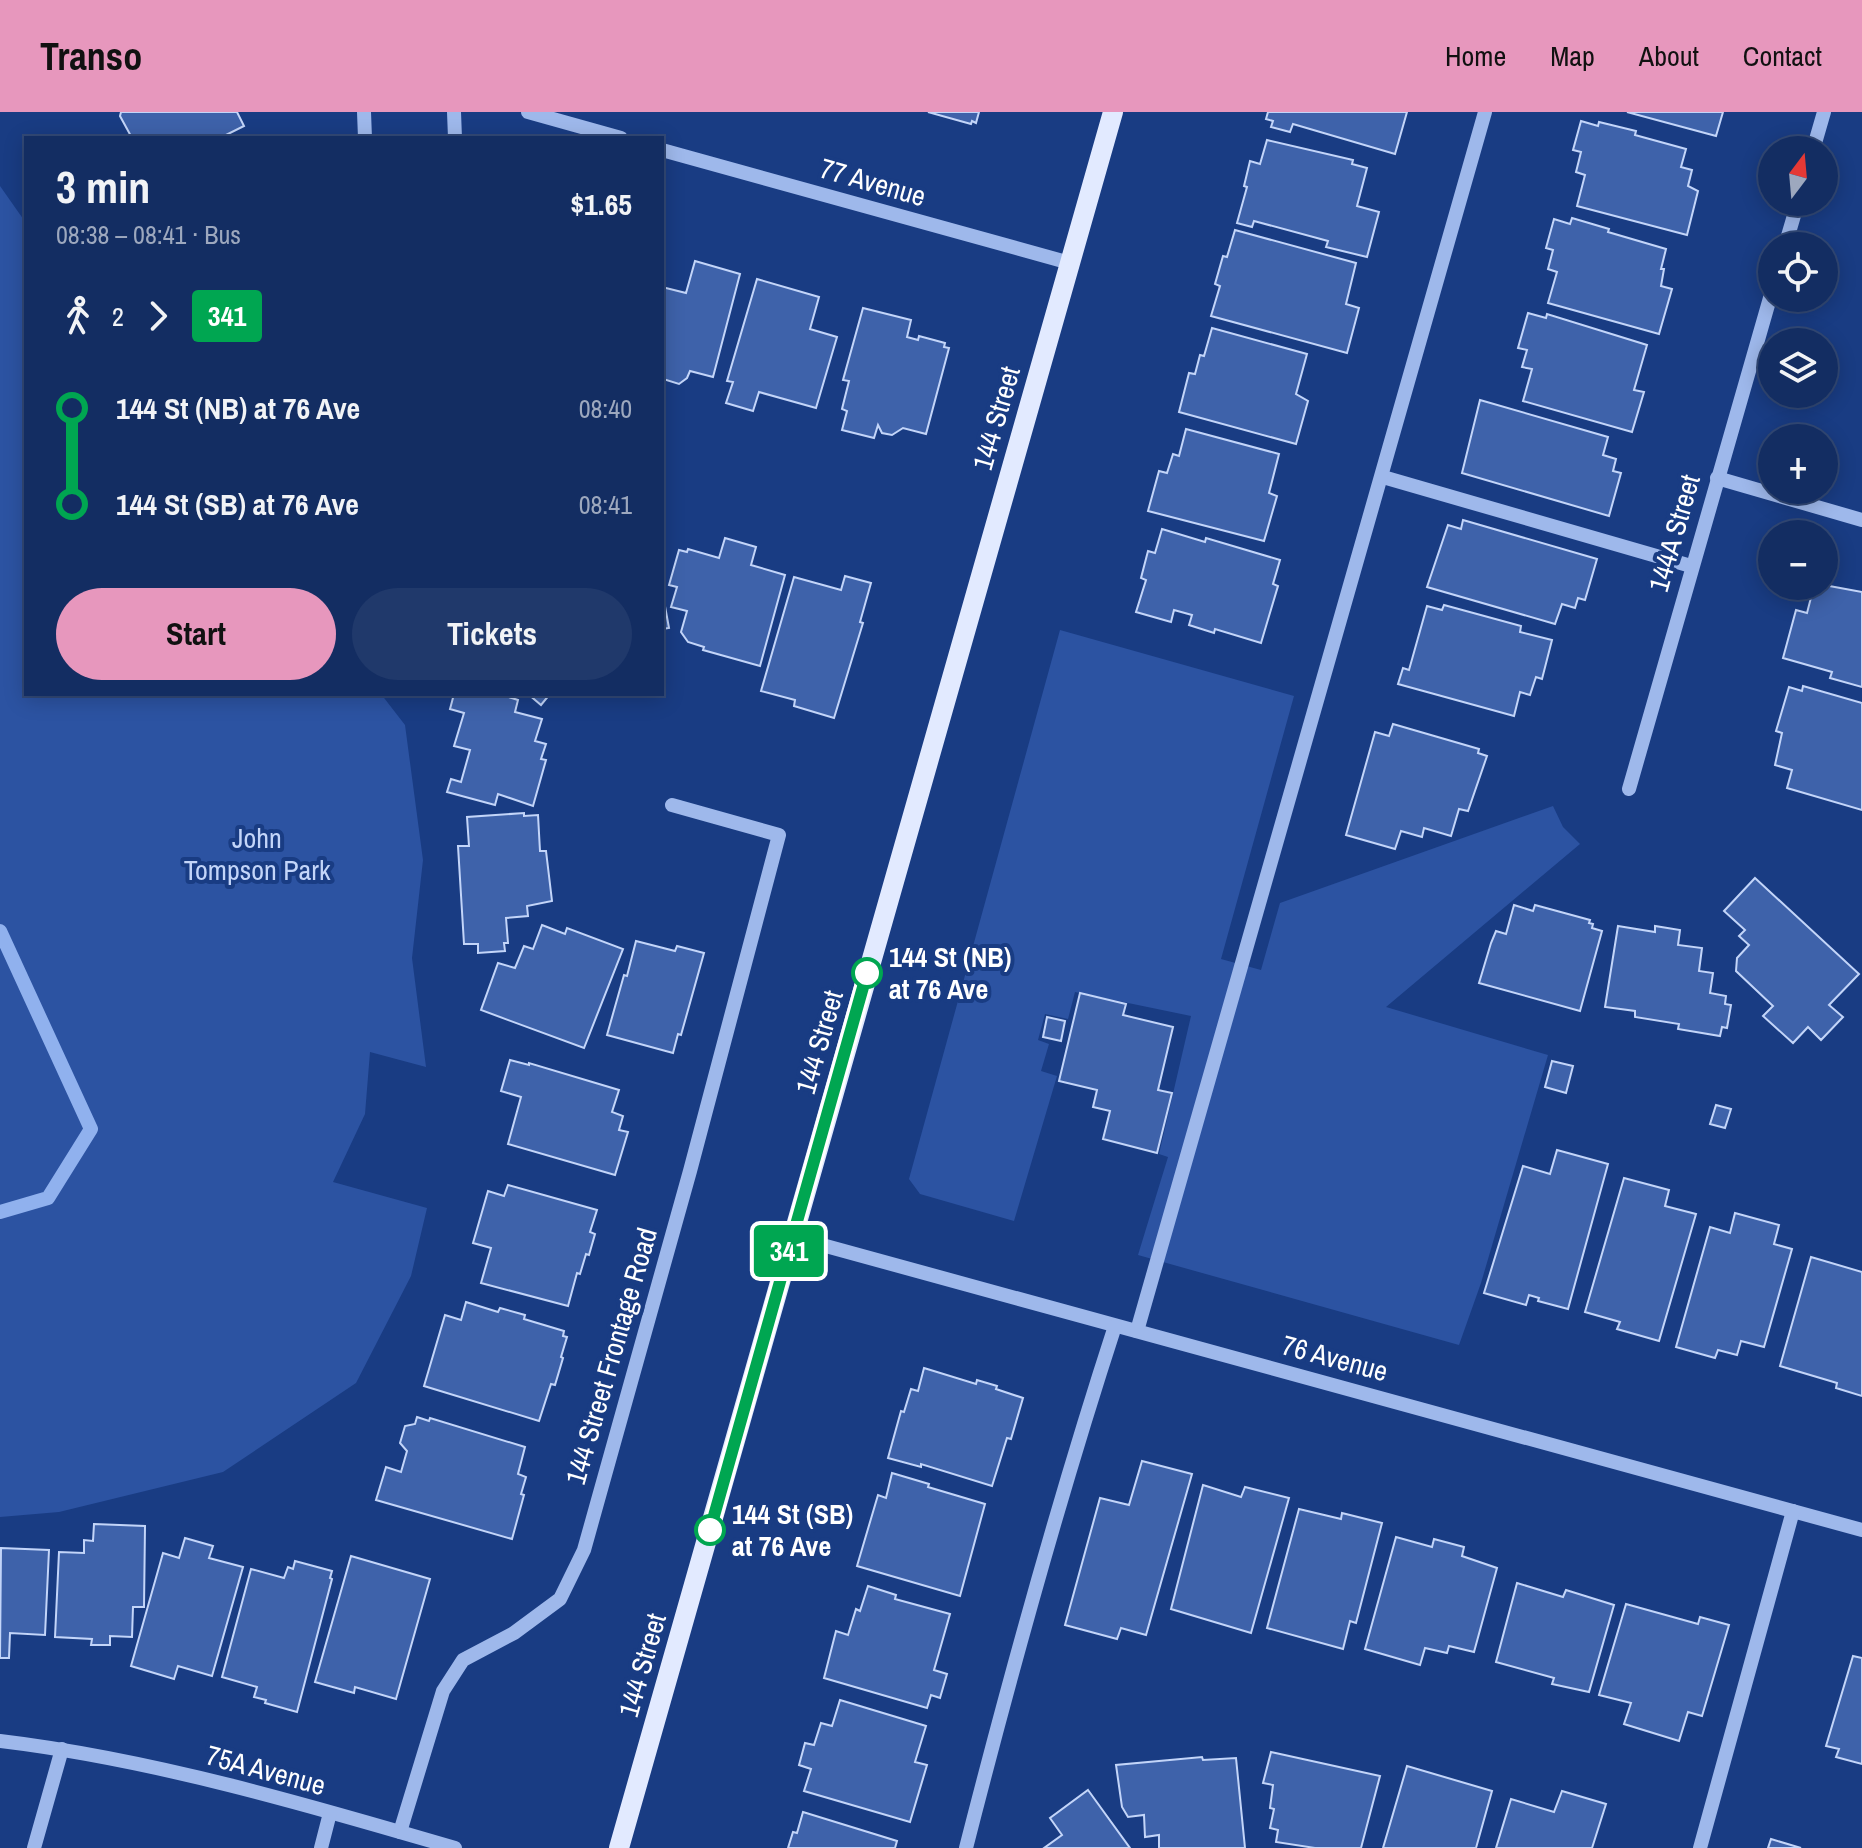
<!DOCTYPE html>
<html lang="en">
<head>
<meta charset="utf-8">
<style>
	:root { --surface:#132d62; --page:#20396b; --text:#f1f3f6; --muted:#9da8be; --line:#324977; --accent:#e797bd }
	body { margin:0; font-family:"Archivo Narrow",sans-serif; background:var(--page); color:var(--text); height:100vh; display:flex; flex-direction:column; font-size:30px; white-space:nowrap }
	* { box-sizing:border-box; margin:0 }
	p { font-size:26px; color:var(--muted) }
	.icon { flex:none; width:44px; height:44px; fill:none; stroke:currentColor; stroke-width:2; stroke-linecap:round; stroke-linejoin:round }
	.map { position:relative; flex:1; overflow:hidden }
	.details { position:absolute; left:24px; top:24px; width:640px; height:560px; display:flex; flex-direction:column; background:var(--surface); border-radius:0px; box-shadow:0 4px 20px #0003,0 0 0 2px var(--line) }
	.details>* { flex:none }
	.badge { padding:0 16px; border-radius:6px; font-size:28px; line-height:52px }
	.needle { width:52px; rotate:16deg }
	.tools { position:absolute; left:1758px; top:24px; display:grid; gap:16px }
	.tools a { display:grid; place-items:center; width:80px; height:80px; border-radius:50%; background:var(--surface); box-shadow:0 4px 20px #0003,0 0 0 2px var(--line); font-size:40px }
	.map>.badge { position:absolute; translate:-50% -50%; box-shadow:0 0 0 4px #fff }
	.legs { display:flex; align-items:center; gap:12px; height:88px; padding:0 32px; font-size:26px }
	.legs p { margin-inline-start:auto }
	.head { display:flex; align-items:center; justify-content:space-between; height:136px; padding:0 32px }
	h1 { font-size:44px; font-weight:700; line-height:60px }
	.primary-button { display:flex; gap:16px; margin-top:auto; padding:16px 32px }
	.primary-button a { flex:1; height:92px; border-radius:48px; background:var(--accent); color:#111; font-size:32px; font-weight:700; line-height:92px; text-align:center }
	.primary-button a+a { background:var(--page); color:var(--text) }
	ul { padding:0 32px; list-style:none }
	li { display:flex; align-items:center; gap:28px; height:96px; font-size:30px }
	li i { display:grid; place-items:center; width:12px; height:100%; margin:0 10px; background:currentColor }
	li i::after { content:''; width:20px; height:20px; margin:-10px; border:6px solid; border-radius:50%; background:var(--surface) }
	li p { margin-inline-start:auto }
	li:first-child i { background:linear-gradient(#0000 50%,currentColor 0) }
	li:last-child i { background:linear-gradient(currentColor 50%,#0000 0) }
	header { display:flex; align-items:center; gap:48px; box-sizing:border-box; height:112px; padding:0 40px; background:var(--accent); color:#111 }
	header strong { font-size:38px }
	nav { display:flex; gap:44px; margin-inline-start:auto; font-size:28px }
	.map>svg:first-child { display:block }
	.green { fill:#2c53a2 }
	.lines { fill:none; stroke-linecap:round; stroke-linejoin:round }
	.stream { stroke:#90b1ee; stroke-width:14 }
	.building { fill:#3e62aa; stroke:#c3d5f9; stroke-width:2 }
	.minor { stroke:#9eb8eb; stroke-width:14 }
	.major { stroke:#e2eaff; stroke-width:20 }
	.line-1-casing { stroke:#fff; stroke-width:18 }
	.line-1 { stroke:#00a651; stroke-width:12 }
	.stop-1-dot { fill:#fff; stroke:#00a651; stroke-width:4 }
	.labels { text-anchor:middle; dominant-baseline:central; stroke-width:8; stroke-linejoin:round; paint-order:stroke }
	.street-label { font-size:28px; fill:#fff; stroke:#193c83 }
	.park-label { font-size:28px; fill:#c3d5f9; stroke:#193c83 }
	.stop-label { font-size:28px; font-weight:bold; fill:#fff; stroke:#193c83; text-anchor:start }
</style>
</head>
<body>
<header>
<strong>Transo</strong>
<nav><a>Home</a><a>Map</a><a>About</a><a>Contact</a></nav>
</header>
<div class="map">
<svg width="1862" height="1736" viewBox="0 0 1862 1736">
	<rect width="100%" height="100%" fill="#193c83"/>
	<g class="green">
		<path d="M 0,74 L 26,111 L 26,582 L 381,582 L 405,613 L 423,748 L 412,846 L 426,955 L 370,940 L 365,1002 L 333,1070 L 427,1096 L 411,1164 L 356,1271 L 223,1360 L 59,1400 L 0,1405 Z"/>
		<path d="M 1060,518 L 1294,584 L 1221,847 L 1261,858 L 1280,791 L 1553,694 L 1563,715 L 1580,732 L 1386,895 L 1548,943 L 1481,1171 L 1459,1233 L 1138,1143 L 1168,1045 L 1159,1042 L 1191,904 L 1075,880 L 1068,907 L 1045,902 L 1038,928 L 1049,932 L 1041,959 L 1057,964 L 1014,1109 L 920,1082 L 909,1067 Z"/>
	</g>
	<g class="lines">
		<path class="stream" d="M 0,819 L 91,1017 L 48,1086 L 0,1100"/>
	</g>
	<g class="building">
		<path d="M 121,0 L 237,0 L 244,14 L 220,26 L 132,26 L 120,4 Z"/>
		<path d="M 928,0 L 979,0 L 976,11 L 972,9 L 971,12 Z"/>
		<path d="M 1268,0 L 1407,0 L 1395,42 L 1293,12 L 1290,20 L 1271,15 L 1273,9 L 1266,7 Z"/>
		<path d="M 1627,0 L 1723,0 L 1716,24 Z"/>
		<path d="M 1581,9 L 1598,14 L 1599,10 L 1636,19 L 1635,23 L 1686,37 L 1681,55 L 1692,58 L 1688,74 L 1698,79 L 1687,123 L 1577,94 L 1585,63 L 1576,60 L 1581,40 L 1573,38 Z"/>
		<path d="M 1267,28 L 1353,48 L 1352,52 L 1367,56 L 1357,94 L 1379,100 L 1367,145 L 1326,135 L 1328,129 L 1254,109 L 1252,115 L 1237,111 L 1247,75 L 1244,74 L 1250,49 L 1260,52 Z"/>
		<path d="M 1572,106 L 1609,117 L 1608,120 L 1666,137 L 1661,157 L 1664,157 L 1661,174 L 1672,177 L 1659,222 L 1548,191 L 1557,160 L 1548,157 L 1553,138 L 1546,136 L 1554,107 L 1570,112 Z"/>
		<path d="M 1235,118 L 1356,151 L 1346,192 L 1359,196 L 1347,241 L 1211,204 L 1220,174 L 1215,172 L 1223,144 L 1227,145 Z"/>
		<path d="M 695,149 L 740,162 L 713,265 L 690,259 L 687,266 L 679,272 L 663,267 L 662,264 L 662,175 L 686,181 Z"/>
		<path d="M 757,167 L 819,185 L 810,217 L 837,225 L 816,296 L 759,280 L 753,299 L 726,291 L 733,270 L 727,269 Z"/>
		<path d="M 863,196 L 911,208 L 907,225 L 918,228 L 919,224 L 945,231 L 944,235 L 949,236 L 926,322 L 903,316 L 892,323 L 882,321 L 878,313 L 874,326 L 842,318 L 847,299 L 842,297 L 849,269 L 843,268 Z"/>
		<path d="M 1528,201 L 1546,206 L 1547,202 L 1647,233 L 1634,278 L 1644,280 L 1632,320 L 1523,289 L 1532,257 L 1522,255 L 1527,238 L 1518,236 Z"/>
		<path d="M 1212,216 L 1307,242 L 1296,282 L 1308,289 L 1296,332 L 1179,300 L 1189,261 L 1195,262 L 1200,243 L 1204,244 Z"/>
		<path d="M 1480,288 L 1608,325 L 1603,343 L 1616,347 L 1613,359 L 1621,361 L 1609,404 L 1462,361 Z"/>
		<path d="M 1186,317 L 1279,342 L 1269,381 L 1277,384 L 1264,429 L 1148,399 L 1159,359 L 1167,361 L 1173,342 L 1179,344 Z"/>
		<path d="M 1463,408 L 1597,447 L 1585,488 L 1578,486 L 1575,496 L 1562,492 L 1555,512 L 1427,475 L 1448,413 L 1461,417 Z"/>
		<path d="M 1162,417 L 1205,430 L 1206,426 L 1280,448 L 1273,472 L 1278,474 L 1261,531 L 1215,517 L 1214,521 L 1189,513 L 1192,503 L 1174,498 L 1171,510 L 1136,500 L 1146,468 L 1141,466 L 1148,439 L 1155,441 Z"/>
		<path d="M 725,426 L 756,435 L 751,453 L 785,463 L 760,554 L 703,538 L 704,535 L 688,530 L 681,520 L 687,499 L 671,495 L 677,475 L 669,473 L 679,438 L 687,440 L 688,437 L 719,446 Z"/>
		<path d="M 845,464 L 871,471 L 860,510 L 863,511 L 834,606 L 794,594 L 795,588 L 761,579 L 794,465 L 841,478 Z"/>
		<path d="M 1824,473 L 1862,480 L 1862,575 L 1830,566 L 1832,560 L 1783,546 L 1796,498 L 1807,501 L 1814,474 Z"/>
		<path d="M 662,478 L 669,516 L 662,517 Z"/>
		<path d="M 1444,493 L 1521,514 L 1520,520 L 1552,528 L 1542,567 L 1536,565 L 1530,583 L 1520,580 L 1514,604 L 1398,572 L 1403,556 L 1409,558 L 1427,494 L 1442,498 Z"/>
		<path d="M 1803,574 L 1862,591 L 1862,698 L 1787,676 L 1792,658 L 1775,653 L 1782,621 L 1776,619 L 1789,575 L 1802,579 Z"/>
		<path d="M 454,582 L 499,582 L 518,588 L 515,600 L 542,607 L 535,629 L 546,632 L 541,647 L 546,648 L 533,694 L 498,682 L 495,693 L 447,680 L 451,667 L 461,670 L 470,638 L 454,634 L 464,601 L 450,597 Z"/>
		<path d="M 528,582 L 550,582 L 541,593 Z"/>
		<path d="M 1393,612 L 1479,637 L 1478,641 L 1487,644 L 1468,699 L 1459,697 L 1451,724 L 1424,716 L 1422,725 L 1401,719 L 1395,737 L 1346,723 L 1375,620 L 1389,624 Z"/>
		<path d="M 524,701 L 524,704 L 538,703 L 540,739 L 546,739 L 552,789 L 527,794 L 528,804 L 506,806 L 508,831 L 504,831 L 505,839 L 478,841 L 478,832 L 464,832 L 458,734 L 469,734 L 467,705 Z"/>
		<path d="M 1755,766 L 1859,862 L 1829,893 L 1843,905 L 1821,928 L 1808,915 L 1793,931 L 1763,904 L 1773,894 L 1736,859 L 1737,846 L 1749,833 L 1739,824 L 1745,818 L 1724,799 Z"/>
		<path d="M 1514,793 L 1533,799 L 1535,793 L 1590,808 L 1589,811 L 1593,812 L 1592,816 L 1602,819 L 1580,899 L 1479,871 L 1491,831 L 1496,819 L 1506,822 Z"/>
		<path d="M 542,813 L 565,822 L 567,816 L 623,837 L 584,936 L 481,898 L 498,851 L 515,856 L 524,834 L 533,837 Z"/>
		<path d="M 1618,814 L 1655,820 L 1655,814 L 1680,818 L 1678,833 L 1702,836 L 1699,859 L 1713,861 L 1710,881 L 1726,884 L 1725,892 L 1731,893 L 1727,916 L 1722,915 L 1720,924 L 1678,917 L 1679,912 L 1635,905 L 1635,899 L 1605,895 Z"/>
		<path d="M 636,829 L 675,839 L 677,834 L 704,841 L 681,923 L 678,922 L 673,941 L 607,923 L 624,863 L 627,864 Z"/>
		<path d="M 1080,881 L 1126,892 L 1123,903 L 1173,915 L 1158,978 L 1172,981 L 1157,1041 L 1103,1027 L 1110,999 L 1093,995 L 1097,978 L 1059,969 Z"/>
		<path d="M 1047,905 L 1065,909 L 1061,929 L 1043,925 Z"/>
		<path d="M 510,948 L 529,953 L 529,951 L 619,978 L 612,1000 L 623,1004 L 619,1018 L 628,1020 L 615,1063 L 508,1032 L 521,985 L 501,979 Z"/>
		<path d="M 1552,949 L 1573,954 L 1566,981 L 1545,975 Z"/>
		<path d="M 1716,993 L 1731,997 L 1725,1016 L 1710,1012 Z"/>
		<path d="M 1557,1038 L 1608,1052 L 1568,1197 L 1538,1189 L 1539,1186 L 1529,1183 L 1526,1193 L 1484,1181 L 1523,1054 L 1550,1062 Z"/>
		<path d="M 1624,1066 L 1669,1078 L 1665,1094 L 1696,1102 L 1659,1229 L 1617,1217 L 1620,1210 L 1585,1200 Z"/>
		<path d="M 508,1073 L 597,1098 L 590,1120 L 595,1122 L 589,1143 L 586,1142 L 580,1162 L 577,1161 L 568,1194 L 481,1171 L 491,1136 L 473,1131 L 488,1079 L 504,1084 Z"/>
		<path d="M 1735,1101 L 1779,1113 L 1774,1132 L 1792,1137 L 1764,1235 L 1741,1229 L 1737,1243 L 1718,1238 L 1715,1246 L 1676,1235 L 1710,1115 L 1730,1121 Z"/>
		<path d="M 1811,1145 L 1862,1160 L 1862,1284 L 1836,1276 L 1837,1271 L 1780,1254 Z"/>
		<path d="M 466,1190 L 498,1200 L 500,1196 L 525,1203 L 524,1207 L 564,1219 L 563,1224 L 567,1225 L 561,1245 L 563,1246 L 555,1273 L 551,1272 L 539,1309 L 424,1274 L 445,1203 L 461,1208 Z"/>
		<path d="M 924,1256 L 976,1272 L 977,1268 L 997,1274 L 996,1277 L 1023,1286 L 1011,1327 L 1007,1326 L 992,1374 L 921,1352 L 921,1355 L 888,1346 L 901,1299 L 904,1300 L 911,1277 L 918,1279 Z"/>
		<path d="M 417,1305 L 429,1309 L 430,1306 L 525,1335 L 518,1362 L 526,1365 L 521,1382 L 524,1383 L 512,1427 L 376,1388 L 386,1355 L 401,1360 L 407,1339 L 400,1331 L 405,1314 L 415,1312 Z"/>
		<path d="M 1142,1349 L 1192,1362 L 1146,1523 L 1121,1516 L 1117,1527 L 1065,1513 L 1100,1386 L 1129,1393 Z"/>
		<path d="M 892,1361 L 929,1372 L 928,1375 L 985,1392 L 960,1484 L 857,1454 L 878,1383 L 886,1386 Z"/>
		<path d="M 1203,1373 L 1241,1385 L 1245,1375 L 1289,1386 L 1251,1521 L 1171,1497 Z"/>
		<path d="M 1299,1397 L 1341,1407 L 1342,1401 L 1382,1411 L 1356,1511 L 1350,1509 L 1343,1537 L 1267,1516 Z"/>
		<path d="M 94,1412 L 145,1414 L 144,1495 L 133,1495 L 132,1525 L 110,1524 L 110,1533 L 91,1533 L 92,1527 L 55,1525 L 59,1440 L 84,1441 L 84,1428 L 93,1429 Z"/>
		<path d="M 1396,1425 L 1432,1435 L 1434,1427 L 1464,1435 L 1462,1444 L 1497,1456 L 1474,1540 L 1449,1534 L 1447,1541 L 1425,1536 L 1420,1553 L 1365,1537 Z"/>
		<path d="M 185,1426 L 213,1434 L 209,1446 L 243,1455 L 212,1564 L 178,1554 L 174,1567 L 131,1554 L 163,1441 L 179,1446 Z"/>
		<path d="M 1,1436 L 49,1438 L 45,1523 L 10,1521 L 9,1546 L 0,1546 Z"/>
		<path d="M 351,1444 L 430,1467 L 396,1587 L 355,1575 L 354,1581 L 315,1570 Z"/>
		<path d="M 295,1449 L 332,1459 L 330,1466 L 332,1467 L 297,1600 L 265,1591 L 266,1588 L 254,1585 L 257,1575 L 222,1565 L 251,1457 L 284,1466 L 288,1455 L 293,1457 Z"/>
		<path d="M 1517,1471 L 1563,1485 L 1566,1478 L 1614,1493 L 1589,1580 L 1552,1572 L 1554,1566 L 1496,1550 Z"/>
		<path d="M 868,1474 L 896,1483 L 895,1487 L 950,1502 L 934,1558 L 947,1562 L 940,1586 L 931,1583 L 927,1596 L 824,1566 L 836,1519 L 848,1523 L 856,1497 L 860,1499 Z"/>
		<path d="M 1626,1492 L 1698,1512 L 1700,1505 L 1729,1513 L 1702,1604 L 1688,1600 L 1679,1629 L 1624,1612 L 1631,1591 L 1599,1583 Z"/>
		<path d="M 1853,1544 L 1862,1546 L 1862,1652 L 1836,1645 L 1839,1637 L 1826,1634 Z"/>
		<path d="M 840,1588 L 926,1614 L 915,1650 L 927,1653 L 910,1710 L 804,1679 L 811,1657 L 799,1653 L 805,1631 L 814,1633 L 821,1611 L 832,1614 Z"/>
		<path d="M 1271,1640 L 1380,1664 L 1361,1736 L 1315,1736 L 1276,1730 L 1278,1718 L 1270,1716 L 1274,1697 L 1270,1696 L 1273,1673 L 1263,1671 Z"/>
		<path d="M 1202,1645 L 1203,1648 L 1236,1646 L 1245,1736 L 1159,1736 L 1159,1723 L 1145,1725 L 1144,1703 L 1128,1705 L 1122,1695 L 1116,1653 Z"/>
		<path d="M 1407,1654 L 1492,1679 L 1476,1736 L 1383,1736 Z"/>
		<path d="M 1088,1678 L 1130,1736 L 1044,1736 L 1062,1723 L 1050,1706 Z"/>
		<path d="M 1562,1679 L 1606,1692 L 1592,1736 L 1496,1736 L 1511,1687 L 1554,1700 Z"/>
		<path d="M 803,1700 L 897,1729 L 895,1736 L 788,1736 L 793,1720 L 797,1721 Z"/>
		<path d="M 1771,1727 L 1801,1736 L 1768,1736 Z"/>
	</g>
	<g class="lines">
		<g class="minor">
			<path d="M 364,0 L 365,26"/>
			<path d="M 454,0 L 455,26"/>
			<path d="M 528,0 L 621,26"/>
			<path d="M 662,38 L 1070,151"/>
			<path d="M 1813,38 L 1824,0"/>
			<path d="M 1785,134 L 1798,90"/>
			<path d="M 1383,365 L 1691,454"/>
			<path d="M 1717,366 L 1862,408"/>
			<path d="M 1629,677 L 1772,179"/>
			<path d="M 793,1125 L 1862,1418"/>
			<path d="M 1137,1219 L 1485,0"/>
			<path d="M 0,1629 C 151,1647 309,1693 455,1736"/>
			<path d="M 400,1720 L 443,1579 L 463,1548 L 514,1521 L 560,1487 L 584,1438 L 690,1059 L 779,723 L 672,693"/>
			<path d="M 34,1736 L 62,1637"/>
			<path d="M 321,1736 L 330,1701"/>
			<path d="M 966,1736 C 1011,1560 1059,1386 1115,1214"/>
			<path d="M 1700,1736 L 1793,1399"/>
		</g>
		<path class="major" d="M 619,1736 C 784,1157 947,578 1113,0"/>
	</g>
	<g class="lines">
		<g class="line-1-casing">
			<path id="line-1" d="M 710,1418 L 867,861"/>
		</g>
		<use href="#line-1" class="line-1"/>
	</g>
	<g class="stop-1-dot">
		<circle cx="867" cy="861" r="14"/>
		<circle cx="710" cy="1418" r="14"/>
	</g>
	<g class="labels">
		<g class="street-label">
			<text transform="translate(873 70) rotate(16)">77 Avenue</text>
			<text transform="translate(996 306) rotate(-74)">144 Street</text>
			<text transform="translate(1674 421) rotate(-74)">144A Street</text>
			<text transform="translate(819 930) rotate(-74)">144 Street</text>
			<text transform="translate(611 1244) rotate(-74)">144 Street Frontage Road</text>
			<text transform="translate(1335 1246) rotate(15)">76 Avenue</text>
			<text transform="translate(642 1553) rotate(-74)">144 Street</text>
			<text transform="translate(266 1658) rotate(15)">75A Avenue</text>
		</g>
		<g class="park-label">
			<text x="257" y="726">John<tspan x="257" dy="32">Tompson Park</tspan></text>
		</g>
		<g class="stop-label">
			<text x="889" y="845">144 St (NB)<tspan x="889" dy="32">at 76 Ave</tspan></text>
			<text x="732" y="1402">144 St (SB)<tspan x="732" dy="32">at 76 Ave</tspan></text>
		</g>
	</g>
</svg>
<div class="tools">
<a><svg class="needle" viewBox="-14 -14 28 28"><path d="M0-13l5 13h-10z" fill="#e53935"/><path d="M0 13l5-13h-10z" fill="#9da8be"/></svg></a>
<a><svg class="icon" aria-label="locate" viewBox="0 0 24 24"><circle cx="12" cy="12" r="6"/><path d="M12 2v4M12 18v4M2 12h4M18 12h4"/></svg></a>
<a><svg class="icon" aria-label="layers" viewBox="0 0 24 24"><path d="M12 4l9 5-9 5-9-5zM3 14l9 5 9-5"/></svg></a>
<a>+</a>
<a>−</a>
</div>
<b class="badge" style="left:789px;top:1139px;background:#00a651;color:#fff">341</b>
<section class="details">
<div class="head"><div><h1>3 min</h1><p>08:38 – 08:41 · Bus</p></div><b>$1.65</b></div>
<div class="legs"><svg class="icon" aria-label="walk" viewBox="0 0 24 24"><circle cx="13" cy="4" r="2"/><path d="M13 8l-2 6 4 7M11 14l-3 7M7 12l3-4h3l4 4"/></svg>2<svg class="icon" aria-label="forward" viewBox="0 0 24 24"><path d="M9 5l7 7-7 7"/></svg><b class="badge" style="background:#00a651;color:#fff">341</b></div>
<ul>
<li><i style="color:#00a651"></i><b>144 St (NB) at 76 Ave</b><p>08:40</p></li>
<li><i style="color:#00a651"></i><b>144 St (SB) at 76 Ave</b><p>08:41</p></li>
</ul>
<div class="primary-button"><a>Start</a><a>Tickets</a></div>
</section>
</div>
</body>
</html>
